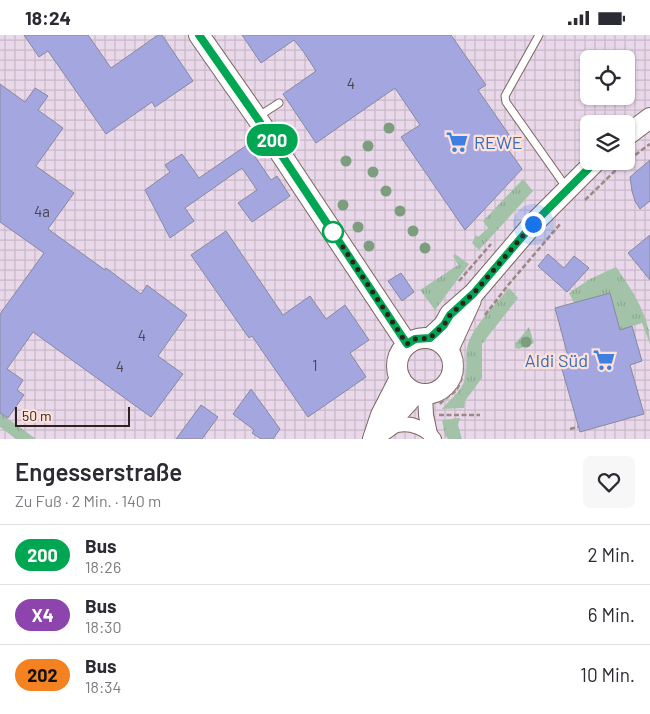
<!DOCTYPE html>
<html lang="de">
<head>
<meta charset="utf-8">
<style>
	:root { --surface:#fff; --page:#f7f7f7; --text:#2b2b33; --muted:#7c7c81; --line:#e1e1e2 }
	body { margin:0; font-family:Barlow,sans-serif; background:var(--page); color:var(--text); height:100vh; display:flex; flex-direction:column; font-size:19px; white-space:nowrap }
	* { box-sizing:border-box; margin:0 }
	p { font-size:16px; color:var(--muted) }
	.icon { flex:none; width:28px; height:28px; fill:none; stroke:currentColor; stroke-width:2; stroke-linecap:round; stroke-linejoin:round }
	.map { position:relative; height:404px; overflow:hidden }
	.side { display:flex; flex-direction:column; background:var(--surface); flex:1 }
	.side>* { flex:none }
	.badge { padding:0 10px; border-radius:16px; font-size:18px; line-height:32px }
	.controls { position:absolute; left:580px; top:15px; display:grid; gap:10px }
	.controls a { display:grid; place-items:center; width:55px; height:55px; border-radius:8px; background:var(--surface); box-shadow:0 1px 4px #0004; font-size:25px }
	.scale { position:absolute; left:15px; bottom:12px; width:115px; box-sizing:border-box; padding-left:5px; border:2px solid #2d221f; border-top:0; font-size:14px; line-height:18px; white-space:nowrap; color:#2d221f; -webkit-text-stroke:4px #fee1d8; paint-order:stroke }
	.you { position:absolute; width:25px; height:25px; margin:-12px; border:4px solid #fff; border-radius:50%; background:#1a73e8; box-shadow:0 0 0 8px #1a73e833 }
	.map>.badge { position:absolute; translate:-50% -50%; box-shadow:0 0 0 2px #fff }
	.round { display:grid; place-items:center; flex:none; width:52px; height:52px; border-radius:8px; background:var(--page) }
	.head { display:flex; align-items:center; justify-content:space-between; height:85px; padding:0 15px }
	h1 { font-size:24px; font-weight:600; line-height:38px }
	ul { padding:0; list-style:none }
	li { display:flex; align-items:center; gap:15px; height:60px; padding:0 15px; border-top:1px solid var(--line) }
	li div { flex:1 }
	li b { display:block; font-size:19px }
	li em { font-style:normal }
	li .badge { min-width:55px; font-weight:700; text-align:center }
	.status { display:flex; justify-content:space-between; align-items:center; height:35px; padding:0 25px; background:var(--surface); direction:ltr }
	.status svg { height:14px; fill:currentColor }
	.map>svg:first-child { display:block }
	.industrial { fill:url(#industrial-grid); fill-rule:evenodd }
	.grass { fill:url(#grass-tufts) }
	.building { fill:#a4a6e0; stroke:#87899f }
	.lines { fill:none; stroke-linecap:round; stroke-linejoin:round }
	.lane-casing { stroke:#7d655c; stroke-width:9 }
	.street-casing { stroke:#7d655c; stroke-width:16 }
	.secondary-casing { stroke:#7d655c; stroke-width:22 }
	.path { stroke:#9c8781; stroke-width:2.5; stroke-dasharray:5 2.5; stroke-linecap:butt }
	.lane { stroke:#fff; stroke-width:7 }
	.street { stroke:#fff; stroke-width:14 }
	.secondary { stroke:#fff; stroke-width:20 }
	.tree { fill:#7d9e7e }
	.line-casing { stroke:#fff; stroke-width:11 }
	.line { stroke:#00a651; stroke-width:8 }
	.walk { stroke:#2d221f; stroke-width:5; stroke-dasharray:0 9 }
	.stop-dot { fill:#fff; stroke:#00a651; stroke-width:2.5 }
	.labels { text-anchor:middle; dominant-baseline:central; stroke-width:4.5; stroke-linejoin:round; paint-order:stroke }
	.number-label { font-size:15px; fill:#4b434f }
	.shop-label { font-size:18px; fill:#366cbe; stroke:#fee1d8; text-anchor:start }
</style>
</head>
<body>
<div class="status"><b>18:24</b><svg viewBox="0 0 49 12"><path d="M0 12V9h3v3zM5 12V6h3v6zM10 12V3h3v9zM15 12V0h3v12zM26 1h20v11H26zM47 4h2v5h-2z"/></svg></div>
<div class="map">
<svg width="650" height="404" viewBox="0 0 650 404">
	<defs>
		<pattern id="industrial-grid" width="8" height="8" patternUnits="userSpaceOnUse" patternTransform="scale(1.25)"><rect width="8" height="8" fill="#e9d8ea"/><path d="M0 4h8M4 0v8" fill="none" stroke="#c8b9c8"/></pattern>
		<pattern id="grass-tufts" width="24" height="20" patternUnits="userSpaceOnUse" patternTransform="scale(1.25)"><rect width="24" height="20" fill="#a3c3a9"/><path d="M3 7l-1-3M5 7V3M7 7l1-3M15 17l-1-3M17 17v-4M19 17l1-3" fill="none" stroke="#8da791"/></pattern>
	</defs>
	<rect width="100%" height="100%" fill="#fee1d8"/>
	<path class="industrial" d="M 0,0 L 650,0 L 650,404 L 0,404 ZM 589,24 L 626,24 L 626,61 L 589,61 ZM 589,89 L 626,89 L 626,126 L 589,126 Z"/>
	<g class="grass">
		<path d="M 523,144 L 533,156 L 479,215 L 472,208 L 476,200 L 478,202 L 488,193 L 483,186 Z"/>
		<path d="M 455,219 L 469,229 L 435,275 L 420,255 L 458,230 L 453,221 Z"/>
		<path d="M 616,232 C 632,255 650,281 650,309 L 642,288 L 620,295 L 610,258 L 574,268 L 569,258 L 590,244 Z"/>
		<path d="M 509,253 L 518,263 L 482,309 L 482,343 L 465,366 L 464,373 L 442,374 C 453,361 465,355 466,336 C 467,328 465,318 468,309 C 475,289 495,270 509,253 Z"/>
		<path d="M 529,292 L 534,308 L 519,314 L 515,313 L 515,309 Z"/>
		<path d="M 0,378 L 36,404 L 16,404 L 0,392 Z"/>
		<path d="M 460,383 L 458,390 L 462,404 L 448,404 L 445,400 L 442,385 Z"/>
	</g>
	<g class="building">
		<path d="M 24,0 L 88,0 L 111,33 L 158,0 L 162,0 L 193,46 L 155,72 L 152,67 L 106,99 L 48,16 L 39,22 Z"/>
		<path d="M 242,0 L 451,0 L 486,50 L 478,55 L 512,104 L 505,110 L 522,134 L 465,195 L 401,102 L 420,90 L 395,53 L 316,108 L 283,59 L 316,36 L 303,16 L 294,5 L 261,28 Z"/>
		<path d="M 0,49 L 25,67 L 35,53 L 48,61 L 38,75 L 63,93 L 36,131 L 74,158 L 48,194 L 105,235 L 106,233 L 141,259 L 147,250 L 187,280 L 158,321 L 183,339 L 151,382 L 33,297 L 7,334 L 23,345 L 17,355 L 24,360 L 8,383 L 0,378 L 0,279 L 44,218 L 0,187 Z"/>
		<path d="M 247,110 L 271,145 L 277,141 L 290,161 L 252,187 L 238,168 L 257,155 L 242,133 L 185,173 L 194,186 L 170,203 L 145,155 L 170,137 L 165,130 L 182,119 L 199,143 Z"/>
		<path d="M 650,125 L 650,166 L 640,174 L 635,166 L 632,156 L 630,142 Z"/>
		<path d="M 226,196 L 283,280 L 310,261 L 326,284 L 345,270 L 369,305 L 350,318 L 366,342 L 308,382 L 252,301 L 249,303 L 191,220 Z"/>
		<path d="M 650,200 L 650,245 L 628,218 Z"/>
		<path d="M 548,219 L 564,233 L 574,221 L 589,233 L 567,257 L 538,231 Z"/>
		<path d="M 401,238 L 414,257 L 402,266 L 388,246 Z"/>
		<path d="M 610,258 L 620,295 L 632,291 L 642,326 L 630,330 L 644,379 L 580,397 L 560,327 L 569,325 L 555,273 Z"/>
		<path d="M 251,354 L 280,394 L 273,404 L 261,404 L 252,398 L 254,395 L 233,379 Z"/>
		<path d="M 201,370 L 218,382 L 202,404 L 176,404 Z"/>
	</g>
	<g class="lines">
		<g class="lane-casing">
			<g id="lane">
				<path d="M 539,0 L 505,61 L 506,67 L 566,152"/>
				<path d="M 259,81 L 279,68"/>
			</g>
		</g>
		<g class="street-casing">
			<g id="street">
				<path d="M 425,360 L 426,380 L 430,399"/>
				<path d="M 384,398 C 388,396 393,391 398,390 C 411,387 427,394 434,404"/>
			</g>
		</g>
		<g class="secondary-casing">
			<g id="secondary">
				<path d="M 199,0 L 257,83 L 407,309"/>
				<path d="M 626,101 L 650,83"/>
				<circle cx="425" cy="331" r="28"/>
				<path d="M 430,303 L 444,290 L 450,279 L 474,258 L 533,189 L 596,126"/>
				<path d="M 448,315 L 471,265"/>
				<path d="M 379,399 L 416,358"/>
				<path d="M 373,404 L 381,380 L 400,343"/>
			</g>
		</g>
		<g class="path">
			<path d="M 585,165 L 619,132 L 650,109"/>
			<path d="M 459,246 L 491,209"/>
			<path d="M 485,280 L 509,249 L 561,188"/>
			<path d="M 440,369 C 444,363 451,361 456,355 C 463,346 463,335 462,323"/>
			<path d="M 439,380 L 480,380"/>
			<path d="M 570,394 L 578,392"/>
		</g>
		<use href="#lane" class="lane"/>
		<use href="#street" class="street"/>
		<use href="#secondary" class="secondary"/>
	</g>
	<g class="tree">
		<circle cx="389" cy="93" r="5.5"/>
		<circle cx="368" cy="111" r="5.5"/>
		<circle cx="346" cy="126" r="5.5"/>
		<circle cx="373" cy="137" r="5.5"/>
		<circle cx="386" cy="156" r="5.5"/>
		<circle cx="343" cy="170" r="5.5"/>
		<circle cx="400" cy="176" r="5.5"/>
		<circle cx="358" cy="192" r="5.5"/>
		<circle cx="413" cy="196" r="5.5"/>
		<circle cx="369" cy="211" r="5.5"/>
		<circle cx="425" cy="213" r="5.5"/>
		<circle cx="526" cy="307" r="5.5"/>
	</g>
	<g class="lines">
		<g class="line-casing">
			<path id="line" d="M 199,0 L 257,83 L 407,309 L 415,304 L 430,303 L 444,290 L 450,280 L 474,258 L 533,189 L 596,126"/>
		</g>
		<use href="#line" class="line"/>
		<path class="walk" d="M 333,197 L 407,309 L 415,304 L 430,303 L 444,290 L 450,280 L 474,258 L 533,189"/>
	</g>
	<defs>
		<g id="supermarket-bare" transform="scale(1.725)"><path d="M-6-5.5h2.5l.6 2H6L4.5 2H-2.5L-4.4-4H-6ZM-1.5 3.2a1.3 1.3 0 1 0 .1 0ZM3 3.2a1.3 1.3 0 1 0 .1 0Z" fill="#3f7fe0" stroke="#fee1d8" stroke-width="2.5" paint-order="stroke"/></g>
	</defs>
	<g fill-rule="evenodd">
		<use href="#supermarket-bare" x="457" y="107"/>
		<use href="#supermarket-bare" x="604" y="325"/>
	</g>
	<circle class="stop-dot" cx="333" cy="197" r="10"/>
	<g class="labels">
		<g class="number-label">
			<text x="351" y="48">4</text>
			<text x="42" y="176">4a</text>
			<text x="142" y="300">4</text>
			<text x="315" y="330">1</text>
			<text x="120" y="331">4</text>
		</g>
		<g class="shop-label">
			<text x="474" y="107">REWE</text>
			<text x="588" y="325" text-anchor="end">Aldi Süd</text>
		</g>
	</g>
</svg>
<div class="controls">
<a><svg class="icon" aria-label="locate" viewBox="0 0 24 24"><circle cx="12" cy="12" r="6"/><path d="M12 2v4M12 18v4M2 12h4M18 12h4"/></svg></a>
<a><svg class="icon" aria-label="layers" viewBox="0 0 24 24"><path d="M12 4l9 5-9 5-9-5zM3 14l9 5 9-5"/></svg></a>
</div>
<div class="scale">50 m</div>
<div class="you" style="left:533px;top:189px"></div>
<b class="badge" style="left:272px;top:105px;background:#00a651;color:#fff">200</b>
</div>
<section class="side">
<div class="head"><div><h1>Engesserstraße</h1><p>Zu Fuß · 2 Min. · 140 m</p></div><a class="round"><svg class="icon" aria-label="heart" viewBox="0 0 24 24"><path d="M12 20l-8-8c-3-5 5-10 8-4 3-6 11-1 8 4z"/></svg></a></div>
<ul>
<li><span class="badge" style="background:#00a651;color:#fff">200</span><div><b>Bus</b><p>18:26</p></div><em>2 Min.</em></li>
<li><span class="badge" style="background:#8e44ad;color:#fff">X4</span><div><b>Bus</b><p>18:30</p></div><em>6 Min.</em></li>
<li><span class="badge" style="background:#f58220;color:#111">202</span><div><b>Bus</b><p>18:34</p></div><em>10 Min.</em></li>
</ul>
</section>
</body>
</html>
